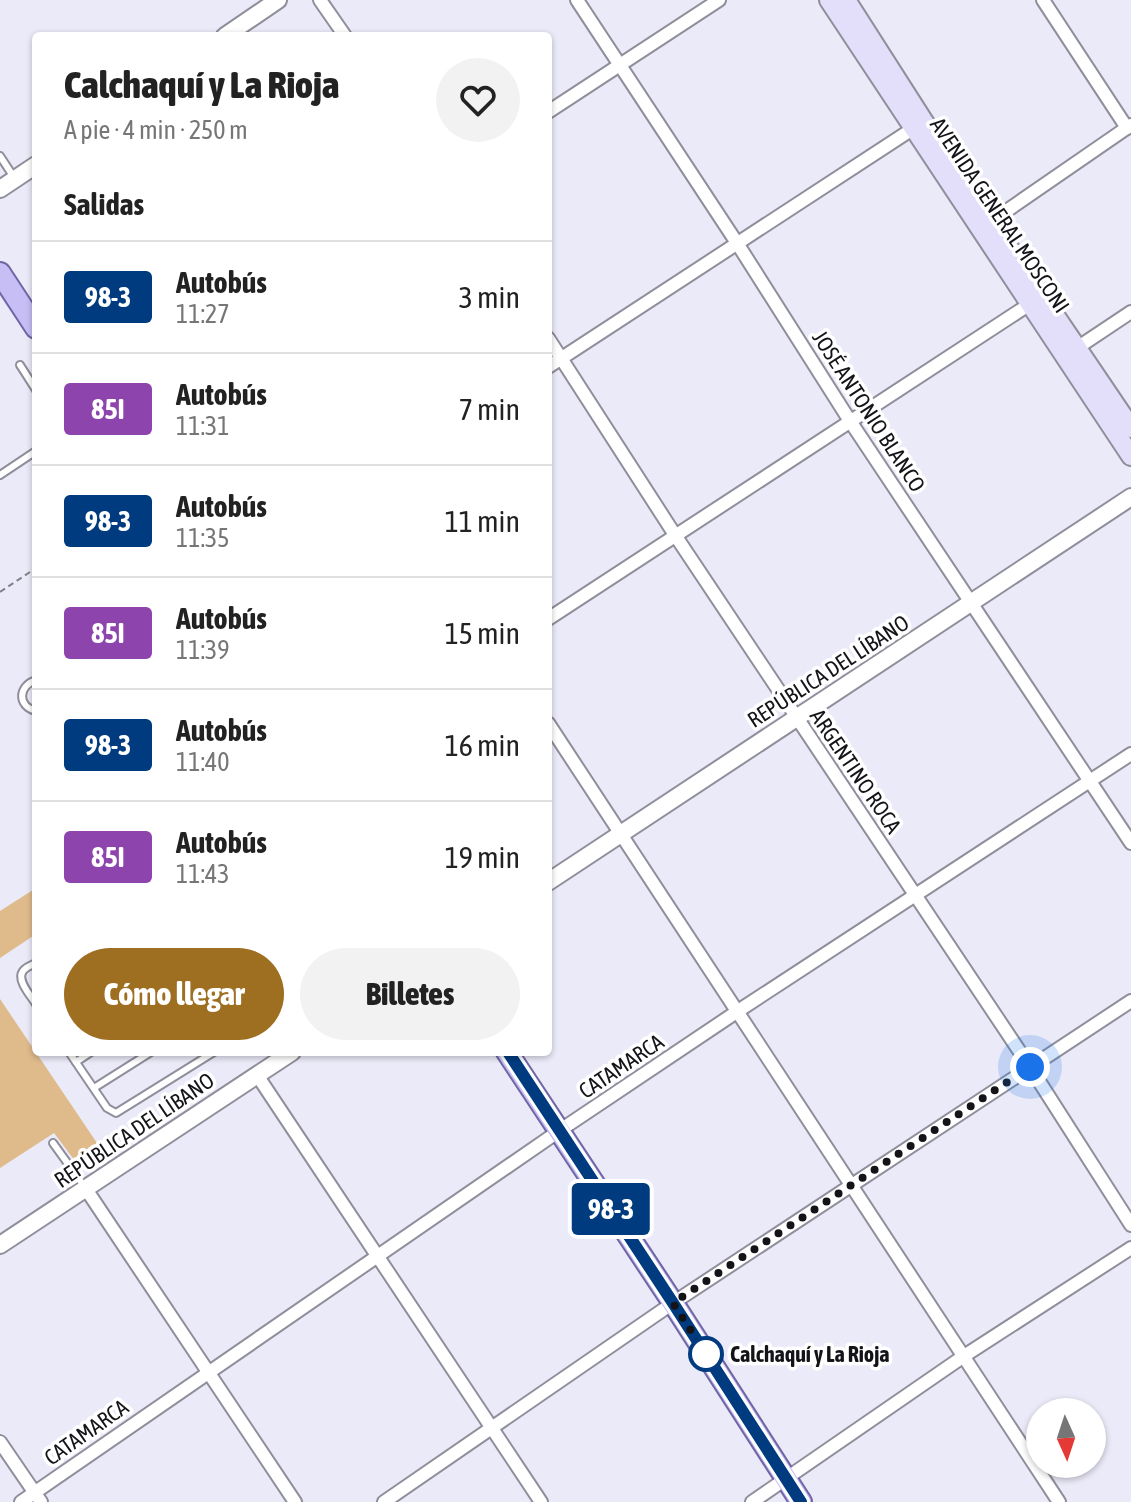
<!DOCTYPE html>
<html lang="es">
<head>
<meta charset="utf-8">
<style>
	:root { --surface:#fff; --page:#f2f2f2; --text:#222; --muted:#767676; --line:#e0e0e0; --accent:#9e6e21 }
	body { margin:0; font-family:"Asap Condensed",sans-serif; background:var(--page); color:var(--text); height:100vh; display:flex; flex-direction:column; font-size:30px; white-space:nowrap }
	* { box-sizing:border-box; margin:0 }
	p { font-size:26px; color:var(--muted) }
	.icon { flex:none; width:44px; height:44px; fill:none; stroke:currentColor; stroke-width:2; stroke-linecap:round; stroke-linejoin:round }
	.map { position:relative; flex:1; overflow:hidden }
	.drawer { position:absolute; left:32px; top:32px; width:520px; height:1024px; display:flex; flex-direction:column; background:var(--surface); border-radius:8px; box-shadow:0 2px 6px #0004 }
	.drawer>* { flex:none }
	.badge { padding:0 16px; border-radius:6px; font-size:28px; line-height:52px }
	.needle { width:52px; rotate:177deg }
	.controls { position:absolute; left:1026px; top:1398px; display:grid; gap:16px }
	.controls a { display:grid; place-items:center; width:80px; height:80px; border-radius:50%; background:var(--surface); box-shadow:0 2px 6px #0004; font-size:40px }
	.you { position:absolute; width:40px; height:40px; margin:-20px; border:6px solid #fff; border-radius:50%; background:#1a73e8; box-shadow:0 0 0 12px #1a73e833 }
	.map>.badge { position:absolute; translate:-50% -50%; box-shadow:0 0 0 4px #fff }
	h2 { padding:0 32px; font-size:30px; line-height:72px }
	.round { display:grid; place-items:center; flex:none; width:84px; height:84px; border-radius:42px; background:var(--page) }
	.overview { display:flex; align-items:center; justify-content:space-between; height:136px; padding:0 32px }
	h1 { font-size:38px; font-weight:800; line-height:60px }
	.cta { display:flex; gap:16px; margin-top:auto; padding:16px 32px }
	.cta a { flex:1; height:92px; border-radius:48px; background:var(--accent); color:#fff; font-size:32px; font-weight:800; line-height:92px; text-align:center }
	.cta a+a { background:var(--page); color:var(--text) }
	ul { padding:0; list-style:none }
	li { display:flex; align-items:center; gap:24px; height:112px; padding:0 32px; border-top:2px solid var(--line) }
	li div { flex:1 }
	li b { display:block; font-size:30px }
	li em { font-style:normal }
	li .badge { min-width:88px; font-weight:700; text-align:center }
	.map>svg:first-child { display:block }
	.building { fill:#dfbb8c }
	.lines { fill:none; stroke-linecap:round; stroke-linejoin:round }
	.service-casing { stroke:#8f8e9a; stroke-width:10 }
	.minor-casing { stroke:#8f8e9a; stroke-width:16 }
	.tertiary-casing { stroke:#8f8e9a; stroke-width:20 }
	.secondary-casing { stroke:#8f8e9a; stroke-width:22 }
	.primary-casing { stroke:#7066a4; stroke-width:24 }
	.path { stroke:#82818b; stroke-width:2; stroke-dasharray:6 4; stroke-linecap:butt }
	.service { stroke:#fff; stroke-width:6 }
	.minor { stroke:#fff; stroke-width:12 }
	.tertiary { stroke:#fff; stroke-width:16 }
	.secondary { stroke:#e3defa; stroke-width:18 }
	.primary { stroke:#c7bef6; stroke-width:20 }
	.line-casing { stroke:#fff; stroke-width:18 }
	.line { stroke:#003b80; stroke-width:12 }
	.walk { stroke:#141318; stroke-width:8; stroke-dasharray:0 14.4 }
	.stop-dot { fill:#fff; stroke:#003b80; stroke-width:4 }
	.labels { text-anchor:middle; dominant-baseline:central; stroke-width:7; stroke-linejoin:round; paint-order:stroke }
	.street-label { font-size:22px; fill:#141318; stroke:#fff }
	.stop-label { font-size:22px; font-weight:bold; fill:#141318; stroke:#fff; text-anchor:start }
</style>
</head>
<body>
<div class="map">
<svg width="1131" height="1502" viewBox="0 0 1131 1502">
	<rect width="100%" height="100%" fill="#ebeaf8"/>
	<g class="building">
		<path d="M 36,888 L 36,934 L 0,958 L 0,911 Z"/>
		<path d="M 0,999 L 99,1146 L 75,1161 L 54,1133 L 0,1168 Z"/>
	</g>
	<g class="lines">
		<g class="service-casing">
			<g id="service">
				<path d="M 0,156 L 15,179"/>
				<path d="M 20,365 L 36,390"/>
				<path d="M 0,475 L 36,451"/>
				<path d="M 36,680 C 18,686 17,706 36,711"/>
				<path d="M 36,963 C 32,965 26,967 23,971 C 16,980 31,996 36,1004"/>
				<path d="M 69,1052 L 107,1108 L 116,1113 L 214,1052"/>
				<path d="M 76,1062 L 91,1052"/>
				<path d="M 94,1088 L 151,1052"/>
				<path d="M 53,1143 L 84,1186"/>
			</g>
		</g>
		<g class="minor-casing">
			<g id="minor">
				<path d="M 320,0 L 345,36"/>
				<path d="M 577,0 L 737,243 L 850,421 L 1131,843"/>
				<path d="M 1043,0 L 1127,128"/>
				<path d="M 548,112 L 719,0"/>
				<path d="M 986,225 L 1131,125"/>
				<path d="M 548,338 L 675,535 L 1030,1067 L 1131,1225"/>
				<path d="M 1071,352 L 1131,312"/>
				<path d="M 548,367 L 917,126"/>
				<path d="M 548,619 L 1036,300"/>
				<path d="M 548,723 L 1059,1502"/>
				<path d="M 257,1075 L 541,1502"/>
				<path d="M 86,1189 L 295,1502"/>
				<path d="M 0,1442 L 41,1502"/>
				<path d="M 21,1502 L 559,1131 L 738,1011 L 1131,754"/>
				<path d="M 384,1502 L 673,1303 L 1131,1001"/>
				<path d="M 752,1502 L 964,1356 L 1131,1248"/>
			</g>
		</g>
		<g class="tertiary-casing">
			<g id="tertiary">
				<path d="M 225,36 L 278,0"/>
				<path d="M 0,189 L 36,165"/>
				<path d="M 548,882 L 1131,497"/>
				<path d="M 0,1245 L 292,1052"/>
			</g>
		</g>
		<g class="secondary-casing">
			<g id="secondary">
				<path d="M 829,0 L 1131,456"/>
				<path d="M 846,0 L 924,122 L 1131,428"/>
			</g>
		</g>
		<g class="primary-casing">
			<g id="primary">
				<path d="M 0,273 L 36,328"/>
				<path d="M 507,1052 L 673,1303 L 801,1502"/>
			</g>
		</g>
		<path class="path" d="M 0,592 L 36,568"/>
		<use href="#service" class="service"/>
		<use href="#minor" class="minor"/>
		<use href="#tertiary" class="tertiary"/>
		<use href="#secondary" class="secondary"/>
		<use href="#primary" class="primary"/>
	</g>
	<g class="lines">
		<g class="line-casing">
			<path id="line" d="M 508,1052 L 673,1303 L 801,1502"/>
		</g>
		<use href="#line" class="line"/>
		<path class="walk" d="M 706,1354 L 673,1303 L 1030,1067"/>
	</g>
	<circle class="stop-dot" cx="706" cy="1354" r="16"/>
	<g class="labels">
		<g class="street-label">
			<text transform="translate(1000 215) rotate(56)">AVENIDA GENERAL MOSCONI</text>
			<text transform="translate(869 411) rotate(57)">JOSÉ ANTONIO BLANCO</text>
			<text transform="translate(828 671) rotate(-33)">REPÚBLICA DEL LÍBANO</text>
			<text transform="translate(856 771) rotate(56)">ARGENTINO ROCA</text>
			<text transform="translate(621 1066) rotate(-34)">CATAMARCA</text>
			<text transform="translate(134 1130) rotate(-34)">REPÚBLICA DEL LÍBANO</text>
			<text transform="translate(86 1432) rotate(-35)">CATAMARCA</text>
		</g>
		<g class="stop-label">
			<text x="730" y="1354">Calchaquí y La Rioja</text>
		</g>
	</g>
</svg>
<div class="controls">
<a><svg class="needle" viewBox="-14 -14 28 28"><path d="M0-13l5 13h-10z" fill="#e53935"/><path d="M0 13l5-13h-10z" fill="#767676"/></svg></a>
</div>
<div class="you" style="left:1030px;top:1067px"></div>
<b class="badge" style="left:611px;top:1209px;background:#003b80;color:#fff">98-3</b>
<section class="drawer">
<div class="overview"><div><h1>Calchaquí y La Rioja</h1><p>A pie · 4 min · 250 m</p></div><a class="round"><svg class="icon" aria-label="heart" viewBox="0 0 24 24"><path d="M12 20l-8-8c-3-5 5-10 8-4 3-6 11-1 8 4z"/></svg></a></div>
<h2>Salidas</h2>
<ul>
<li><span class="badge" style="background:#003b80;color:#fff">98-3</span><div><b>Autobús</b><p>11:27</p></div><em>3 min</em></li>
<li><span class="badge" style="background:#8e44ad;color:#fff">85I</span><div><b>Autobús</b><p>11:31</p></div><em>7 min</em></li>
<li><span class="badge" style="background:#003b80;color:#fff">98-3</span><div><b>Autobús</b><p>11:35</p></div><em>11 min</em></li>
<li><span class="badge" style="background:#8e44ad;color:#fff">85I</span><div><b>Autobús</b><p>11:39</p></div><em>15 min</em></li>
<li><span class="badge" style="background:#003b80;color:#fff">98-3</span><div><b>Autobús</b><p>11:40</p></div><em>16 min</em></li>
<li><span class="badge" style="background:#8e44ad;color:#fff">85I</span><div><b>Autobús</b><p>11:43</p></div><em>19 min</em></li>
</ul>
<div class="cta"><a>Cómo llegar</a><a>Billetes</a></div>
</section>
</div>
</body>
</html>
